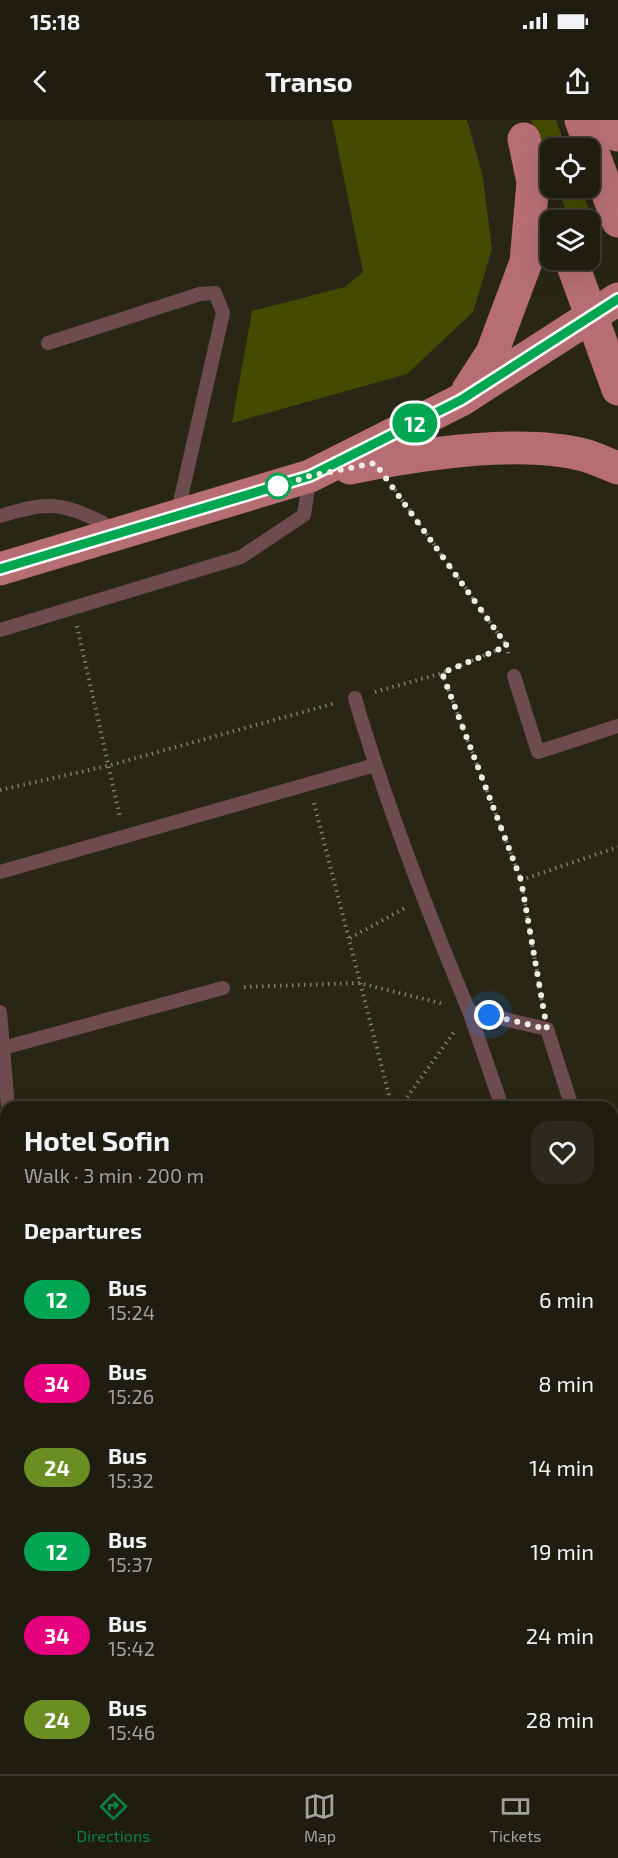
<!DOCTYPE html>
<html lang="en">
<head>
<meta charset="utf-8">
<style>
	:root { --surface:#1f1c10; --page:#2c291e; --text:#f1f3f6; --muted:#a1a19f; --line:#3c3a30; --accent:#0b8043 }
	body { margin:0; font-family:"Exo 2",sans-serif; background:var(--page); color:var(--text); height:100vh; display:flex; flex-direction:column; font-size:22px; white-space:nowrap }
	* { box-sizing:border-box; margin:0 }
	p { font-size:20px; color:var(--muted) }
	.icon { flex:none; width:33px; height:33px; fill:none; stroke:currentColor; stroke-width:2; stroke-linecap:round; stroke-linejoin:round }
	.map { position:relative; flex:1; overflow:hidden }
	.drawer { position:absolute; left:0px; top:981px; width:618px; height:674px; display:flex; flex-direction:column; background:var(--surface); border-radius:18px 18px 0 0; box-shadow:0 6px 24px #0002,0 0 0 2px var(--line) }
	.drawer>* { flex:none }
	.badge { padding:0 12px; border-radius:20px; font-size:21px; line-height:39px }
	.fabs { position:absolute; left:540px; top:18px; display:grid; gap:12px }
	.fabs a { display:grid; place-items:center; width:60px; height:60px; border-radius:12px; background:var(--surface); box-shadow:0 6px 24px #0002,0 0 0 2px var(--line); font-size:30px }
	.you { position:absolute; width:30px; height:30px; margin:-15px; border:4px solid #fff; border-radius:50%; background:#1a73e8; box-shadow:0 0 0 9px #1a73e833 }
	.map>.badge { position:absolute; translate:-50% -50%; box-shadow:0 0 0 3px #fff }
	h2 { padding:0 24px; font-size:22px; line-height:54px }
	.round { display:grid; place-items:center; flex:none; width:63px; height:63px; border-radius:18px; background:var(--page) }
	.summary { display:flex; align-items:center; justify-content:space-between; height:102px; padding:0 24px }
	h1 { font-size:28px; font-weight:700; line-height:45px }
	ul { padding:0; list-style:none }
	li { display:flex; align-items:center; gap:18px; height:84px; padding:0 24px }
	li div { flex:1 }
	li b { display:block; font-size:22px }
	li em { font-style:normal }
	li .badge { min-width:66px; font-weight:700; text-align:center }
	.status { display:flex; justify-content:space-between; align-items:center; height:42px; padding:0 30px; background:var(--surface); direction:ltr }
	.status svg { height:16px; fill:currentColor }
	header { display:flex; justify-content:space-between; align-items:center; height:78px; padding:0 24px; background:var(--surface); font-size:27px; font-weight:700 }
	.tab-bar { display:flex; justify-content:space-around; align-items:center; height:84px; border-top:2px solid var(--line); background:var(--surface); font-size:16px; color:var(--muted) }
	.tab-bar a { display:grid; justify-items:center; gap:3px }
	.tab-bar .selected { color:var(--accent) }
	.map>svg:first-child { display:block }
	.built { fill:#342e18 }
	.green { fill:#444b00 }
	.lines { fill:none; stroke-linecap:round; stroke-linejoin:round }
	.path { stroke:#7f7c6f; stroke-width:4; stroke-dasharray:1.5 4.5; stroke-linecap:butt }
	.lane { stroke:#6e4b4e; stroke-width:14 }
	.primary { stroke:#b66e74; stroke-width:33 }
	.line-casing { stroke:#fff; stroke-width:14 }
	.line { stroke:#00a651; stroke-width:9 }
	.walk { stroke:#efede2; stroke-width:6; stroke-dasharray:0 10.8 }
	.stop-dot { fill:#fff; stroke:#00a651; stroke-width:3 }
</style>
</head>
<body>
<div class="status"><b>15:18</b><svg viewBox="0 0 49 12"><path d="M0 12V9h3v3zM5 12V6h3v6zM10 12V3h3v9zM15 12V0h3v12zM26 1h20v11H26zM47 4h2v5h-2z"/></svg></div>
<header><svg class="icon" aria-label="back" viewBox="0 0 24 24"><path d="M15 5l-7 7 7 7"/></svg>Transo<svg class="icon" aria-label="share" viewBox="0 0 24 24"><path d="M12 15V3M7 8l5-5 5 5M5 13v7h14v-7"/></svg></header>
<div class="map">
<svg width="618" height="1654" viewBox="0 0 618 1654">
	<rect width="100%" height="100%" fill="#292616"/>
	<path class="built" d="M 612,1363 L 618,1377 L 618,1654 L 0,1654 L 0,1552 L 6,1550 L 6,1648 L 612,1648 Z"/>
	<g class="green">
		<path d="M 332,0 L 467,0 L 483,57 L 492,129 L 473,192 L 407,254 L 232,303 L 252,191 L 345,167 L 363,152 Z"/>
		<path d="M 531,0 L 556,0 L 566,28 L 550,28 L 550,50 Z"/>
		<path d="M 557,68 L 581,68 L 599,116 L 590,126 L 590,100 L 570,100 Z"/>
	</g>
	<g class="lines">
		<g class="path">
			<path d="M 395,370 L 507,526 L 509,537"/>
			<path d="M 77,506 L 120,697"/>
			<path d="M 442,553 L 521,760 L 543,887"/>
			<path d="M 375,572 L 442,553 L 507,526"/>
			<path d="M 0,670 L 107,646 L 336,583"/>
			<path d="M 314,683 L 392,987"/>
			<path d="M 521,760 L 618,727"/>
			<path d="M 350,818 L 405,788"/>
			<path d="M 244,867 L 359,863 L 444,884"/>
			<path d="M 400,987 L 454,912"/>
		</g>
		<g class="lane">
			<path d="M 48,223 L 200,174 L 215,173 L 223,193 L 177,395"/>
			<path d="M 0,396 C 45,382 61,381 103,403 L 107,417"/>
			<path d="M 0,510 L 241,437 L 304,395 L 310,356"/>
			<path d="M 514,556 L 538,632 L 618,606"/>
			<path d="M 355,578 C 386,685 426,788 469,891 L 547,909 L 572,987"/>
			<path d="M 0,752 L 375,645"/>
			<path d="M 469,891 L 502,987"/>
			<path d="M 0,892 L 8,987"/>
			<path d="M 3,928 L 223,868"/>
			<path d="M 0,1081 L 6,1079"/>
			<path d="M 612,1111 L 618,1130"/>
			<path d="M 0,1274 L 6,1272"/>
			<path d="M 612,1295 L 618,1293"/>
			<path d="M 0,1499 L 6,1497"/>
		</g>
		<g class="primary">
			<path d="M 581,0 L 618,101"/>
			<path d="M 593,0 L 618,15"/>
			<path d="M 571,140 L 618,269"/>
			<path d="M 468,270 L 492,233 L 526,142 L 533,62 L 524,19"/>
			<path d="M 350,348 C 415,335 519,318 584,335 C 595,338 607,344 618,348"/>
			<path d="M 0,449 L 310,356 L 461,280 L 618,179"/>
		</g>
	</g>
	<g class="lines">
		<g class="line-casing">
			<path id="line" d="M 0,449 L 310,356 L 461,280 L 618,179"/>
		</g>
		<use href="#line" class="line"/>
		<path class="walk" d="M 278,366 L 273,368 L 310,356 L 375,343 L 507,526 L 442,553 L 521,760 L 547,909 L 489,895"/>
	</g>
	<circle class="stop-dot" cx="278" cy="366" r="12"/>
</svg>
<div class="fabs">
<a><svg class="icon" aria-label="locate" viewBox="0 0 24 24"><circle cx="12" cy="12" r="6"/><path d="M12 2v4M12 18v4M2 12h4M18 12h4"/></svg></a>
<a><svg class="icon" aria-label="layers" viewBox="0 0 24 24"><path d="M12 4l9 5-9 5-9-5zM3 14l9 5 9-5"/></svg></a>
</div>
<div class="you" style="left:489px;top:895px"></div>
<b class="badge" style="left:415px;top:303px;background:#00a651;color:#fff">12</b>
<section class="drawer">
<div class="summary"><div><h1>Hotel Sofin</h1><p>Walk · 3 min · 200 m</p></div><a class="round"><svg class="icon" aria-label="heart" viewBox="0 0 24 24"><path d="M12 20l-8-8c-3-5 5-10 8-4 3-6 11-1 8 4z"/></svg></a></div>
<h2>Departures</h2>
<ul>
<li><span class="badge" style="background:#00a651;color:#fff">12</span><div><b>Bus</b><p>15:24</p></div><em>6 min</em></li>
<li><span class="badge" style="background:#e6007e;color:#fff">34</span><div><b>Bus</b><p>15:26</p></div><em>8 min</em></li>
<li><span class="badge" style="background:#6b8e23;color:#fff">24</span><div><b>Bus</b><p>15:32</p></div><em>14 min</em></li>
<li><span class="badge" style="background:#00a651;color:#fff">12</span><div><b>Bus</b><p>15:37</p></div><em>19 min</em></li>
<li><span class="badge" style="background:#e6007e;color:#fff">34</span><div><b>Bus</b><p>15:42</p></div><em>24 min</em></li>
<li><span class="badge" style="background:#6b8e23;color:#fff">24</span><div><b>Bus</b><p>15:46</p></div><em>28 min</em></li>
</ul>
</section>
</div>
<nav class="tab-bar">
<a class="selected"><svg class="icon" aria-label="directions" viewBox="0 0 24 24"><path d="M12 3l9 9-9 9-9-9zM9 14v-3h6M13 9l2 2-2 2"/></svg>Directions</a>
<a><svg class="icon" aria-label="map" viewBox="0 0 24 24"><path d="M3 6l6-2 6 2 6-2v14l-6 2-6-2-6 2zM9 4v14M15 6v14"/></svg>Map</a>
<a><svg class="icon" aria-label="tickets" viewBox="0 0 24 24"><path d="M3 7h18v10H3zM15 7v10"/></svg>Tickets</a>
</nav>
</body>
</html>
